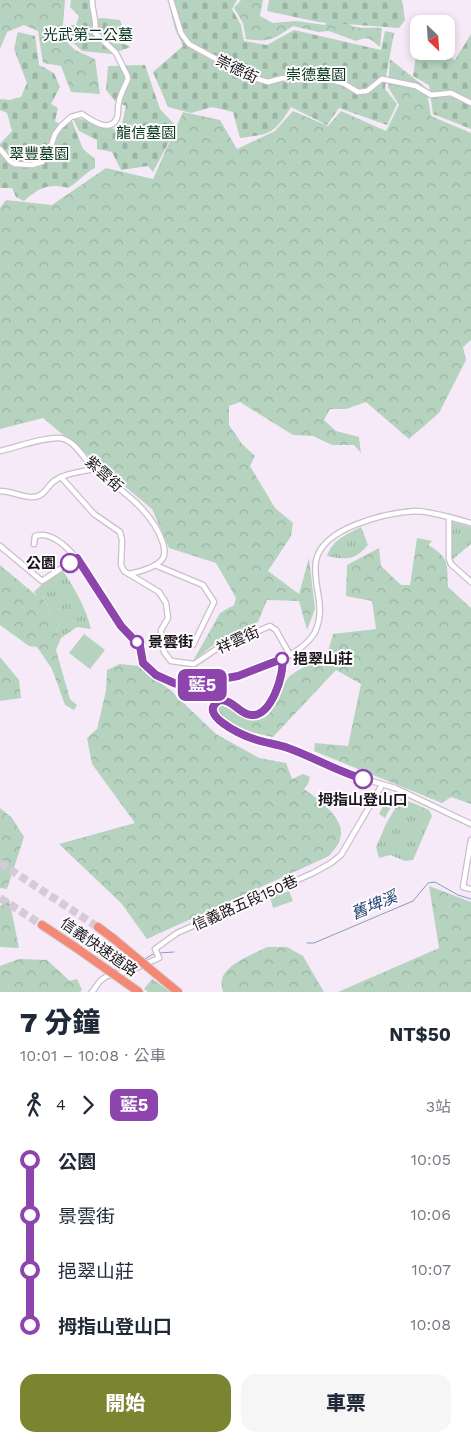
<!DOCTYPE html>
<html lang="zh-TW">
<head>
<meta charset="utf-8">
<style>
	:root { --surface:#fff; --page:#f6f6f7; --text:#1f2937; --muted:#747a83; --accent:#7b8430 }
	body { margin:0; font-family:"Work Sans","Noto Sans TC",sans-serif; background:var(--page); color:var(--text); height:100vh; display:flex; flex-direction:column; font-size:19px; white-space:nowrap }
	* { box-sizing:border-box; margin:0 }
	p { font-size:16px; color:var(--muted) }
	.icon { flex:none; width:28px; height:28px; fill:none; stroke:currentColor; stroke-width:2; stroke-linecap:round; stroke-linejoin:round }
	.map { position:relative; height:992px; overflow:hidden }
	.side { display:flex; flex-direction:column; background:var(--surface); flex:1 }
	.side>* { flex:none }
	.badge { padding:0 10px; border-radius:8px; font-size:18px; line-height:32px }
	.needle { width:32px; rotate:155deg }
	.fabs { position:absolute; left:410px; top:15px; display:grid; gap:10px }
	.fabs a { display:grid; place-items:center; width:45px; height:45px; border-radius:10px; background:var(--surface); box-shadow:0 2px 8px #0003; font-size:25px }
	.map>.badge { position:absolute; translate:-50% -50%; box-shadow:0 0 0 2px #fff }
	.legs { display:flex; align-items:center; gap:8px; height:55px; padding:0 20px; font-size:16px }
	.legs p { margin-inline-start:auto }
	.head { display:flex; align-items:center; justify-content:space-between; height:85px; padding:0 20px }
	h1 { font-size:28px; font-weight:800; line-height:38px }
	.primary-button { display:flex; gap:10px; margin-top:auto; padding:10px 20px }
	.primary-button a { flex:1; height:58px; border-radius:15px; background:var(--accent); color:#fff; font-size:20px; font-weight:800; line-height:58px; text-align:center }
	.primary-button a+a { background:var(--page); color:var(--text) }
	ul { padding:0 20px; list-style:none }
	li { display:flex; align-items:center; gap:18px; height:55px; font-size:19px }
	li i { display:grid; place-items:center; width:8px; height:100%; margin:0 6px; background:currentColor }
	li i::after { content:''; width:12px; height:12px; margin:-6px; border:4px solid; border-radius:50%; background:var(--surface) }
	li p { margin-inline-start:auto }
	li:first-child i { background:linear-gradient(#0000 50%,currentColor 0) }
	li:last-child i { background:linear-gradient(currentColor 50%,#0000 0) }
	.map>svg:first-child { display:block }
	.grass { fill:url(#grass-tufts) }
	.forest { fill:url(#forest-crowns) }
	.cemetery { fill:url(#cemetery-stones) }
	.pitch { fill:#b5d3be }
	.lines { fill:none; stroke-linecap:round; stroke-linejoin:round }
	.stream { stroke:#859dbe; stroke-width:1 }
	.highway-tunnel { stroke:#d6cad7; stroke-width:8; stroke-dasharray:8 4; stroke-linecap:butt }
	.street-casing { stroke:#cbbecc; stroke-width:7 }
	.highway-casing { stroke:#d1d0d1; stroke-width:10 }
	.street { stroke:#fff; stroke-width:4.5 }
	.highway { stroke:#f58775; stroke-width:8 }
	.highway-bridge-casing { stroke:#d1d0d1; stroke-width:10; stroke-linecap:butt }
	.highway-bridge { stroke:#f58775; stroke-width:8 }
	.line-1-casing { stroke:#fff; stroke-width:11 }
	.line-1 { stroke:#8e44ad; stroke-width:8 }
	.stop-1-dot { fill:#fff; stroke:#8e44ad; stroke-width:2.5 }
	.labels { text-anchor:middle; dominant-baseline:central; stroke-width:4; stroke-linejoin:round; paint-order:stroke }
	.park-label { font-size:15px; fill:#06371d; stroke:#fefbfe }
	.street-label { font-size:15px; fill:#1a151a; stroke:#fefbfe }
	.stop-label { font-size:15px; font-weight:bold; fill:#1a151a; stroke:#fefbfe; text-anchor:start }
	.water-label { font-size:16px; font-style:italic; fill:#254572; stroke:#fefbfe }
</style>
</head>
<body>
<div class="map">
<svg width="471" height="992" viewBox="0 0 471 992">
	<defs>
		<pattern id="grass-tufts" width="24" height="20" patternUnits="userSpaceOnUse" patternTransform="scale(1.25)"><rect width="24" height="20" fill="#b5d3be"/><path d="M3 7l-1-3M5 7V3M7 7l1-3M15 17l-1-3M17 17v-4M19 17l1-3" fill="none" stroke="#9bb4a3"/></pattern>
		<pattern id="forest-crowns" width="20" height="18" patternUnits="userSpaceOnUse" patternTransform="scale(1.25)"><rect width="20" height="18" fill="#b5d3be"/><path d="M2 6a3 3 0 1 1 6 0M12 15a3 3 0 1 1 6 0" fill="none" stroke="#9bb4a3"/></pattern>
		<pattern id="cemetery-stones" width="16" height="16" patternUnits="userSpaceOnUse" patternTransform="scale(1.25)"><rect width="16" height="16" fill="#b5d3be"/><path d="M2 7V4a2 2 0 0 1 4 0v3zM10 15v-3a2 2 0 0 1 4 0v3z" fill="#9bb4a3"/></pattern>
	</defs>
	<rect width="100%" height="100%" fill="#f7eaf8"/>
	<g class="grass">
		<path d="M 450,521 L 471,527 L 471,544 L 453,559 L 451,557 Z"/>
		<path d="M 361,527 L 368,545 C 354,561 346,560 327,556 C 333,539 346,535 361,527 Z"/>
		<path d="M 63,571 C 75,589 86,608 91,629 L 77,627 L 61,638 L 56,631 L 59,626 L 42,596 L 37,596 L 34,592 L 42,584 Z"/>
		<path d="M 401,798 L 429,810 L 432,816 L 413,860 L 405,861 L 390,855 L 379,858 L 376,847 L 386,824 Z"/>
		<path d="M 152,979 L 171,992 L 148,992 L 144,989 Z"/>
	</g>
	<g class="forest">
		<path d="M 0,0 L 65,0 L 62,37 L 75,50 L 95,59 L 100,94 L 71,92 L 61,66 L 43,63 L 38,31 L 24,25 L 7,32 L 0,49 Z"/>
		<path d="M 241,0 L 263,0 L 260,16 L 273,23 L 296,21 L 325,25 L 335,6 C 351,32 352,27 382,28 L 380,47 C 370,40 370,35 356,41 L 329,31 L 318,32 L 293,26 C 273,39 271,43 246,39 L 243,23 L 234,8 Z"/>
		<path d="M 390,59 L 426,88 L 431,116 L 471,133 L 471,340 L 463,347 L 466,360 L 439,413 L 409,439 L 366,402 L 346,409 L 330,409 L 324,420 L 336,431 L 359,437 L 361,453 L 354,445 L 332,445 L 313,436 L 293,435 L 240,402 L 229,406 L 229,425 L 242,444 L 255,456 L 250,466 L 275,508 L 293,523 L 291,536 L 268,571 L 299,594 L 309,558 L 315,609 L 307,630 L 299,601 L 267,600 L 258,622 L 221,639 L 193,661 L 220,613 L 234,605 L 236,598 L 216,563 L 169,548 L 152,509 L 43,418 L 0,429 L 0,208 L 6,200 L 52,205 L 106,168 L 153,179 L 183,112 L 220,120 L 237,149 L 275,131 L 293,111 L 328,126 L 341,111 L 386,131 L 399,105 L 388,87 Z"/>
		<path d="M 417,538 L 432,541 L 428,545 C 450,558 447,563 448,587 L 471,608 L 471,804 L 451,797 L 442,803 L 314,751 L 315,743 L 348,746 L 361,684 L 336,670 L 273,737 L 237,729 L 215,715 L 220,704 C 234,705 241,722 257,720 C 276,718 278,691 288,678 C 292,672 319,660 327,655 L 333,634 L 376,629 L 372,601 L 346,596 L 347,565 L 379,548 L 381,566 L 401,585 L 410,585 Z"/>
		<path d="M 0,565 L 37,596 L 40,593 L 59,626 L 56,631 L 61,638 L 56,650 L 70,699 L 77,705 L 74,710 L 65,705 L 52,669 L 37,647 L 29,646 L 0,625 Z"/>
		<path d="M 0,657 L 19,680 L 21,698 L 0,701 Z"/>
		<path d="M 120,664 L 138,666 L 170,690 L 216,734 L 259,758 L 286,763 L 292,779 L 303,774 L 310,777 L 308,784 L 304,789 C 318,799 347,819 340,839 C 339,845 333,851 329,856 L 147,939 L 121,903 L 59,844 L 135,823 L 92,764 L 87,738 L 97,729 L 106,691 L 107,670 Z"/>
		<path d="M 0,808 L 12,818 L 24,837 L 7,889 L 0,888 Z"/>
		<path d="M 429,886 L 471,902 L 471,992 L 338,992 L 439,948 Z"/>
		<path d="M 9,899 L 19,948 L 0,947 L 0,906 Z"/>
		<path d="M 267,947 L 287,947 L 303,956 L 324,992 L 223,992 C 222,988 221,983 222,980 C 224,965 255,953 267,947 Z"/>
		<path d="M 19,959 L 47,960 L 70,981 L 77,979 L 82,990 L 80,992 L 0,992 L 0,966 Z"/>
	</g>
	<g class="cemetery">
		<path d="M 71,0 L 90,0 L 90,9 L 93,20 L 102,18 L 120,20 L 124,31 L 115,35 L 105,34 L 112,43 L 124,44 L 131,47 L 111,54 L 82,51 L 67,37 L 65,25 L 76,25 L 79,16 L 70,7 Z"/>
		<path d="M 168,0 L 237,0 L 232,9 L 241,25 L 244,41 L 267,45 L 294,30 L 381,50 L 385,31 L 394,33 L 386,77 L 385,89 L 397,104 L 387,125 L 339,108 L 327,125 L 291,107 C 274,134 271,134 240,138 L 233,112 L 212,107 L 191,113 L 168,107 L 153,72 L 183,46 L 175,29 Z"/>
		<path d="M 269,0 L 402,0 L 405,20 L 399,28 L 318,22 L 267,11 Z"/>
		<path d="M 18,32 L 35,36 L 39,65 L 54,73 L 60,87 L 51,104 L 58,108 L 55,121 L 64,127 L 72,121 L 83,149 L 95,159 L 95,168 C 84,173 79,182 68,188 C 48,183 39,188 24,201 L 16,197 L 12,188 L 0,188 L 0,144 L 12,131 L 7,113 L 0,110 L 0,99 L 10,100 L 21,97 L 27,83 L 14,49 Z"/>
		<path d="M 471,34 L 471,129 L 433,114 L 429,85 L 413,76 L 418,43 L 419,51 L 437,51 L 455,60 Z"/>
		<path d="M 145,65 L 160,109 L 177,127 L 153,172 L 148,166 L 121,170 L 112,152 L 97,149 L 97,140 L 79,131 L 73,119 C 83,116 103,128 116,129 L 122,124 L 126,106 L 115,101 L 106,90 L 108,66 Z"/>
	</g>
	<g class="pitch">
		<path d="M 84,634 L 105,650 L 90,669 L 69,653 Z"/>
		<path d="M 387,798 L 394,801 L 385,818 L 379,814 Z"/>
		<path d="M 289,891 L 293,901 L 273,908 L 270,897 Z"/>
	</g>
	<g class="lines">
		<g class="stream">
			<path d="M 307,943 L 314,943 L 413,901 L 428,883 L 435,882 L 458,895 L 471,899"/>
			<path d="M 159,953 L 174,952"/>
			<path d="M 143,960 L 155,953"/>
			<path d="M 113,970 L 138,963"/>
		</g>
		<g class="highway-tunnel">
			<path d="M 0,863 L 98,927"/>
			<path d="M 0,898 L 42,925"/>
		</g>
		<g class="street-casing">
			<g id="street">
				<path d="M 171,0 L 181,33 L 189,44 L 247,76 L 268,82 L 283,78 L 297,80 L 321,78 L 343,83 L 358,92 L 367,91 L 382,79 L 416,86 L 431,95 L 451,93 L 471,103"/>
				<path d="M 0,149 L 10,161 L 15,164 L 32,165 L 42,162 L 48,155 L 55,134 L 61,126 L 71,117 L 82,114 C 91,120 110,134 117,118 C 119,113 117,107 119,102 C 120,94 125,86 128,79 L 127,75 L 116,53 L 95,33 C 97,17 92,14 92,0"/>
				<path d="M 0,451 C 15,448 52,434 64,439 C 78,444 85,462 97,471 C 123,492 152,510 163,543 C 164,548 166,553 163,558 C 158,567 138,572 129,574"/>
				<path d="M 61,477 L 94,514 L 120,532 L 122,540 L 121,565 L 124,571 L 159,592 L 166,603 L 168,618 L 161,630 L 161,639 L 164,652 L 171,661 L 194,664 L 218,648 L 270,626 L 276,630 L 290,655"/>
				<path d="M 0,491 C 12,491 23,498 35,497 C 44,496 47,487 53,482 C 64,473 81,472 94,469"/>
				<path d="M 449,517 L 449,559 L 451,564 L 471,582"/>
				<path d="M 34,544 L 35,536 C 68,526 104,601 119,624 C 125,631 132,636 138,643 C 144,649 140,658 144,664 C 151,675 181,689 194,688 C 201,687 208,682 215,680 C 223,678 230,677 238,676 C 260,671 304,653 315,632 C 327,606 312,586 316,561 C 322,527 387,513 415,511 C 430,511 456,519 471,523"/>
				<path d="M 0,546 L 42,581 L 77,558"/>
				<path d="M 155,565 L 203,585 L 214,602 L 193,645 L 179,639"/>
				<path d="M 282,659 C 285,674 271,717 251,715 C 239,714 234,700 220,700 L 213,707 L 212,710 L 215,716 L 239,732 L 253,739 L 287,748 L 351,775 L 395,788 L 471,824"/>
				<path d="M 471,840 L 463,887 L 471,889"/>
				<path d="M 92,992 L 100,981 L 107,976 L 127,972 L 159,958 L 155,949 L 177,933 L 313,873 L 331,863 L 341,855 L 382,785"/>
			</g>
		</g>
		<g class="highway-casing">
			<g id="highway">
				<path d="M 42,925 L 75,947"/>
				<path d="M 98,927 L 114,939"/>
				<path d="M 156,974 L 178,992"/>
			</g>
		</g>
		<use href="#street" class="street"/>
		<use href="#highway" class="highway"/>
		<g class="highway-bridge-casing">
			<g id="highway-bridge">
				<path d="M 114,939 L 156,974"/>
				<path d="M 75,947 L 139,992"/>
			</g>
		</g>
		<use href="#highway-bridge" class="highway-bridge"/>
	</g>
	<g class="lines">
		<g class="line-1-casing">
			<path id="line-1" d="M 70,563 L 77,558 L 121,626 L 140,646 L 143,663 L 156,675 L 174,683 L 194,688 L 216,680 L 238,676 L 282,659 C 285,674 271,717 251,715 C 239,714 234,700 220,700 C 195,714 242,735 254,739 C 265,743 277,744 288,748 C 313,757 337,771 363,779"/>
		</g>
		<use href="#line-1" class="line-1"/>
	</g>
	<g class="stop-1-dot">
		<circle cx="70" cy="563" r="9"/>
		<circle cx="137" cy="642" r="6"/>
		<circle cx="282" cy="659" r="6"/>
		<circle cx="363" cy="779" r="9"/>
	</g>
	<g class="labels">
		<g class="park-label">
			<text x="88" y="35">光武第二公墓</text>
			<text x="316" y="75">崇德墓園</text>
			<text x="146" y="133">龍信墓園</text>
			<text x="39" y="154">翠豐墓園</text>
		</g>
		<g class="street-label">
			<text transform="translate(237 69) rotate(26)">崇德街</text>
			<text transform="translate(104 474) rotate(42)">紫雲街</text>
			<text transform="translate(238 640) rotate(-24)">祥雲街</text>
			<text transform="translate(245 903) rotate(-24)">信義路五段150巷</text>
			<text transform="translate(99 947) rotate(35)">信義快速道路</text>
		</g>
		<g class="stop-label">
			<text x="56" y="563" text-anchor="end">公園</text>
			<text x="148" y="642">景雲街</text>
			<text x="293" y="659">挹翠山莊</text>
			<text x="363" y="800" text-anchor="middle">拇指山登山口</text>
		</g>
		<g class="water-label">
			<text transform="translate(374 905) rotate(-23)">舊埤溪</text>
		</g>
	</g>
</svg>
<div class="fabs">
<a><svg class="needle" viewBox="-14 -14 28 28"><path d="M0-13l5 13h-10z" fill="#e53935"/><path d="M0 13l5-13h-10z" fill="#747a83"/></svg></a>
</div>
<b class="badge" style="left:202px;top:685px;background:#8e44ad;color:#fff">藍5</b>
</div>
<section class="side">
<div class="head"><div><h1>7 分鐘</h1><p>10:01 – 10:08 · 公車</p></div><b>NT$50</b></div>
<div class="legs"><svg class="icon" aria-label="walk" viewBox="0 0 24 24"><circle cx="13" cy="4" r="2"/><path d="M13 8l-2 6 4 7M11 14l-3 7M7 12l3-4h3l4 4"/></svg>4<svg class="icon" aria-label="forward" viewBox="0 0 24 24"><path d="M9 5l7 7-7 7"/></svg><b class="badge" style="background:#8e44ad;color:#fff">藍5</b><p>3站</p></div>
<ul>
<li><i style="color:#8e44ad"></i><b>公園</b><p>10:05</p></li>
<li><i style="color:#8e44ad"></i><span>景雲街</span><p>10:06</p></li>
<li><i style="color:#8e44ad"></i><span>挹翠山莊</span><p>10:07</p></li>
<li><i style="color:#8e44ad"></i><b>拇指山登山口</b><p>10:08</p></li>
</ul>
<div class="primary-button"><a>開始</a><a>車票</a></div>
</section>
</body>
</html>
